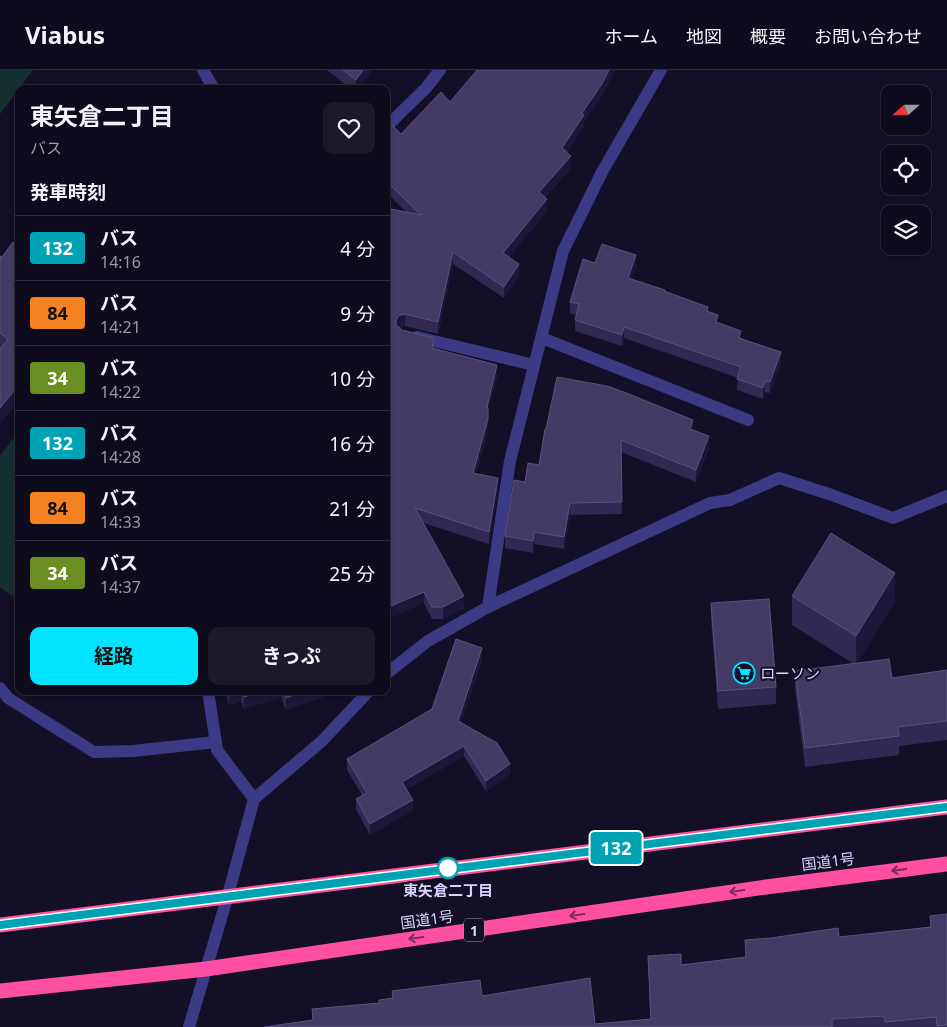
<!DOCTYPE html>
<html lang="ja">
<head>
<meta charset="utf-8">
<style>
	:root { --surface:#0e0b1c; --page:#1c1929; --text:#f1f3f6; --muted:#9b9ba3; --line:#2e2b3b; --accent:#00e5ff }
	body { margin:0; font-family:"Noto Sans","Noto Sans JP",sans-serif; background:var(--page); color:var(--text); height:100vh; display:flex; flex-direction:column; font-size:19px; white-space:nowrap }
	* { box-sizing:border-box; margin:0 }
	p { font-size:16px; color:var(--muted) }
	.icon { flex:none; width:28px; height:28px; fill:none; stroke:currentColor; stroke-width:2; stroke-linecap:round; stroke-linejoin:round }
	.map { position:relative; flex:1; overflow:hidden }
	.sheet { position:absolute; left:15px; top:15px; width:375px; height:610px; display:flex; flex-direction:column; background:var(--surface); border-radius:10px; box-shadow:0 1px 4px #0004,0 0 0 1px var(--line) }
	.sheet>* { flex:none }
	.badge { padding:0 10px; border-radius:4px; font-size:18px; line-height:32px }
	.needle { width:32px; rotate:249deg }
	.controls { position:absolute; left:881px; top:15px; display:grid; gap:10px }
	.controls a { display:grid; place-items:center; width:50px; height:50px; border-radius:10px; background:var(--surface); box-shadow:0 1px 4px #0004,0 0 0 1px var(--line); font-size:25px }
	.map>.badge { position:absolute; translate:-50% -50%; box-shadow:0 0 0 2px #fff }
	h2 { padding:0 15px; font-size:19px; line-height:45px }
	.round { display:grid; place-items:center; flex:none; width:52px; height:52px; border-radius:10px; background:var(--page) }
	.overview { display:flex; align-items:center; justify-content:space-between; height:85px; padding:0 15px }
	h1 { font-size:24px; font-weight:700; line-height:38px }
	.action { display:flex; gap:10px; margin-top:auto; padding:10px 15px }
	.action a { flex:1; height:58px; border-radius:10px; background:var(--accent); color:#111; font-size:20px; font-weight:700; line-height:58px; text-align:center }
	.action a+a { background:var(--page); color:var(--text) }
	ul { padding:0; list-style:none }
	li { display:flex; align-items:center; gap:15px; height:65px; padding:0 15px; border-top:1px solid var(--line) }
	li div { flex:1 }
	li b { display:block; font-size:19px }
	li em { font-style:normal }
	li .badge { min-width:55px; font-weight:700; text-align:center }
	header { display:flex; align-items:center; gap:30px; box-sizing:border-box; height:70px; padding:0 25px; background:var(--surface); border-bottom:1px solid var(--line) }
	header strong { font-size:24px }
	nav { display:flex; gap:28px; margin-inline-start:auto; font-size:18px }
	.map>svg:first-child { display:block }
	.green { fill:#12302f }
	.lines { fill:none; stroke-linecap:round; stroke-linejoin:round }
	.lane { stroke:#3d3a85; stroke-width:12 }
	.street { stroke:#3d3a85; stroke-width:12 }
	.highway { stroke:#ff4fa3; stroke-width:15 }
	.wall { fill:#312854 }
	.shaded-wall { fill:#1d163a }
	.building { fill:#433a66; stroke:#5a527e }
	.oneway { stroke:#7d2c5e }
	.line-casing { stroke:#fff; stroke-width:11 }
	.line { stroke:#00a3b4; stroke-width:8 }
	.stop-dot { fill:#fff; stroke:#00a3b4; stroke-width:2.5 }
	.labels { text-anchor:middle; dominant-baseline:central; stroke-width:4; stroke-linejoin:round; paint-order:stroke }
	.shield { fill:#130f26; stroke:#9e99be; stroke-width:1 }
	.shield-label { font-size:14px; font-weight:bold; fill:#d9d4ff }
	.poi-label { font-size:15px; fill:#d9d4ff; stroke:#130f26; text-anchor:start }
	.street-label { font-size:15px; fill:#d9d4ff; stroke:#130f26 }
	.stop-label { font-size:15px; font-weight:bold; fill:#d9d4ff; stroke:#130f26 }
</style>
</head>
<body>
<header>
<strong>Viabus</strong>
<nav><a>ホーム</a><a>地図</a><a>概要</a><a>お問い合わせ</a></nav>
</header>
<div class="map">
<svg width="947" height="957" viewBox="0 0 947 957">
	<rect width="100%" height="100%" fill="#130f26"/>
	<g class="green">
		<path d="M 0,0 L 33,0 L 0,44 Z"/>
		<path d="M 19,361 L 19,531 L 0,517 L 0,386 Z"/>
	</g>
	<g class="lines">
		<g class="lane">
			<path d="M 417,267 L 534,295"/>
			<path d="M 730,430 L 779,408 L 832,425 L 893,448 L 947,426"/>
			<path d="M 0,618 L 8,628 L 94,682 L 133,681 L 216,672"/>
		</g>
		<g class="street">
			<path d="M 203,0 L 214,19"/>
			<path d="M 386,57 L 426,18 L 440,0"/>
			<path d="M 542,268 L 748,350"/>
			<path d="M 488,537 L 710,433 L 730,430"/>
			<path d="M 386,604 L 428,571 L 488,537 L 510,391 L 563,181 L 602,102 L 661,0"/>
			<path d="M 208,621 L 217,680 L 254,729"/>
			<path d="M 189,957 L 228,825 L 254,729 L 322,671 L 369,621"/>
		</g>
		<g class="highway">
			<path d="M 0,855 L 947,737"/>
			<path d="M 0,921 L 206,899 L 766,817 L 947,794"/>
		</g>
	</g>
	<g class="wall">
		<path d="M 327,0 L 372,0 L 359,19 L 351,19 Z"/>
		<path d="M 602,25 L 584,52 L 584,56 L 567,82 L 571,98 L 545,127 L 547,141 L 509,187 L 519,206 L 504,228 L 453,194 L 438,264 L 405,256 L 399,258 L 402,260 L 434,279 L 497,307 L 488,343 L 488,361 L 476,403 L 498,419 L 489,474 L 423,453 L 464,538 L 443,549 L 432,549 L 424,533 L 386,138 L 406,142 L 386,122 L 386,61 L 401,64 L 450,32 Z"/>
		<path d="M 19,177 L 19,330 L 0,353 L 0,186 L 2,187 Z"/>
		<path d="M 595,193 L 636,196 L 631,209 L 665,221 L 708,242 L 718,253 L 741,268 L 781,293 L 770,323 L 765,322 L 763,329 L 737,320 L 738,308 L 624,268 L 622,276 L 575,261 L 575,250 L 576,245 L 570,243 L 570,232 Z"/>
		<path d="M 546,359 L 693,360 L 709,378 L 696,412 L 621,382 L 622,444 L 570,445 L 564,479 L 534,474 L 533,483 L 505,478 L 505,466 L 525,412 L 539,395 Z"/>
		<path d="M 792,526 L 895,532 L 857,593 L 892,608 L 947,600 L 947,670 L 899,676 L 899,685 L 805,697 L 795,620 L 795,601 L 854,594 L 792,555 Z"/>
		<path d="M 711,533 L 776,617 L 776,634 L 718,639 L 711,550 Z"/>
		<path d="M 482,589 L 461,652 L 510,704 L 486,721 L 464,686 L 407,719 L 413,740 L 370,765 L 356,739 L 356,729 L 362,725 L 347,700 L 347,689 L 432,639 Z"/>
		<path d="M 225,621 L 336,621 L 336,622 L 286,640 L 281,627 L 244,639 L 241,631 L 229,635 Z"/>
		<path d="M 947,844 L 947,957 L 264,957 L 312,950 L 312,939 L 379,933 L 392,928 L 392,921 L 482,926 L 595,954 L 650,949 L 648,886 L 681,895 L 745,888 L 745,870 L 839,867 L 930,857 L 930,846 Z"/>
	</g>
	<g class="shaded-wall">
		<path d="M 363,0 L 372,0 L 359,19 L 356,19 L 356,10 Z"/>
		<path d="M 609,0 L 616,0 L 602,25 L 584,52 L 584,56 L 562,89 L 562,78 L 582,43 Z"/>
		<path d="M 571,86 L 571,98 L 539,133 L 539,122 Z"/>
		<path d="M 547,129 L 547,141 L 503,194 L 503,183 Z"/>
		<path d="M 453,182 L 453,194 L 438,264 L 438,252 Z"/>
		<path d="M 636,185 L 636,196 L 628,219 L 628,208 Z"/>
		<path d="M 519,194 L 519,206 L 504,228 L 504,217 Z"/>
		<path d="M 405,244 L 405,256 L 398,258 L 396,263 L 396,251 L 398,246 Z"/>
		<path d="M 624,257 L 624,268 L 622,276 L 622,265 Z"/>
		<path d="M 781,282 L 781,293 L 770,323 L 770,312 Z"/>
		<path d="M 497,295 L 497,307 L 487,349 L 487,337 Z"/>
		<path d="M 765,311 L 765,322 L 763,329 L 763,318 Z"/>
		<path d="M 19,315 L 19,330 L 0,353 L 0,338 Z"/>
		<path d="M 488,349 L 488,361 L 473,415 L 473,403 Z"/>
		<path d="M 693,350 L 693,362 L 690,359 Z"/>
		<path d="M 709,366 L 709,378 L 696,412 L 696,400 Z"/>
		<path d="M 498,408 L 498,419 L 489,474 L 489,462 Z"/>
		<path d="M 570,433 L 570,445 L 564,479 L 564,467 Z"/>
		<path d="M 534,462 L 534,474 L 533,483 L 533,471 Z"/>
		<path d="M 895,503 L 895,532 L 856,595 L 856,566 Z"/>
		<path d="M 424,522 L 424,533 L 386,550 L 386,538 Z"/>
		<path d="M 464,526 L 464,538 L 443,549 L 443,537 Z"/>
		<path d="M 482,578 L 482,589 L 458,661 L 458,651 Z"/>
		<path d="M 234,621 L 241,621 L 241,631 L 229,635 L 229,623 Z"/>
		<path d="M 262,621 L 281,621 L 281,627 L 244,639 L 244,627 Z"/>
		<path d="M 305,621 L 336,621 L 336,622 L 286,640 L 286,628 Z"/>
		<path d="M 464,676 L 464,686 L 402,722 L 402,712 Z"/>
		<path d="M 510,694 L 510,704 L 486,721 L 486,711 Z"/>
		<path d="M 413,730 L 413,740 L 370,765 L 370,754 Z"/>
	</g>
	<g class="building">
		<path d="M 343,0 L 363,0 L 356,10 Z"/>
		<path d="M 477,0 L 609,0 L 602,14 L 582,43 L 584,45 L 562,78 L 571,86 L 539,122 L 547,129 L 503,183 L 519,194 L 504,217 L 453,182 L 438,252 L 405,244 L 398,246 L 396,251 L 396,255 L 402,260 L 434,268 L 432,278 L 497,295 L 487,337 L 488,338 L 488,349 L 473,403 L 498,408 L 489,462 L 415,438 L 464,526 L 443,537 L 432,537 L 424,522 L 386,538 L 386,138 L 421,145 L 386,111 L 386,61 L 392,55 L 401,64 L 441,22 L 450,32 Z"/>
		<path d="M 13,172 L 19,177 L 19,315 L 0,338 L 0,279 L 8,269 L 0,263 L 0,186 L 2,187 Z"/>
		<path d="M 602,174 L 636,185 L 628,208 L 665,220 L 664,221 L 708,237 L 707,241 L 718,245 L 716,252 L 741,261 L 739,268 L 781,282 L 770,312 L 765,311 L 763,318 L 737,309 L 741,297 L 624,257 L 622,265 L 575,250 L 579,234 L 570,232 L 583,189 L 595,193 Z"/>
		<path d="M 557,307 L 607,316 L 624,322 L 693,350 L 690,359 L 709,366 L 696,400 L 621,370 L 622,432 L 570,433 L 564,467 L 534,462 L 533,471 L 505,466 L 514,410 L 525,412 L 528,393 L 539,395 L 545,359 L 546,359 Z"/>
		<path d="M 831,463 L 895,503 L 856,566 L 792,526 Z"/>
		<path d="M 769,529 L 776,617 L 718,621 L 711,533 Z"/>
		<path d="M 456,569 L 482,578 L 458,651 L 497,673 L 510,694 L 486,711 L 464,676 L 402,712 L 413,730 L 370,754 L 356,729 L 367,723 L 347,689 L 432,639 Z"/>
		<path d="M 889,589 L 892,608 L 947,600 L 947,651 L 898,657 L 899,666 L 805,678 L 795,601 Z"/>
		<path d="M 242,621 L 262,621 L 244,627 Z"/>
		<path d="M 283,621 L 305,621 L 286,628 Z"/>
		<path d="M 947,844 L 947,955 L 937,956 L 936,947 L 885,952 L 884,946 L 832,949 L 832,957 L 264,957 L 313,950 L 312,939 L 379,933 L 379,930 L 393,928 L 392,921 L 480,910 L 482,926 L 590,908 L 595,954 L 651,949 L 648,886 L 681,884 L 681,895 L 746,887 L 745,870 L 771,868 L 838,858 L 839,867 L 931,857 L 930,846 Z"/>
	</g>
	<defs><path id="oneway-shaft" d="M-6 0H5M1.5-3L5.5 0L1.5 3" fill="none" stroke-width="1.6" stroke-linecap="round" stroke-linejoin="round" transform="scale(1.25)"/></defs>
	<g class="oneway">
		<use href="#oneway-shaft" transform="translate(899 800) rotate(173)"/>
		<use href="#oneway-shaft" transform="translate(737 821) rotate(172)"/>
		<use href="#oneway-shaft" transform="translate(577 845) rotate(172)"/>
		<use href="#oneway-shaft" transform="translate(416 868) rotate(172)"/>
	</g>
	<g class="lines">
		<g class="line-casing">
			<path id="line" d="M 0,855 L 947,737"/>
		</g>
		<use href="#line" class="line"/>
	</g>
	<defs>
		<g id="supermarket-ring" transform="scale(1.125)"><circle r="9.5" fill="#130f26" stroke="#00e5ff" stroke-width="1.5"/><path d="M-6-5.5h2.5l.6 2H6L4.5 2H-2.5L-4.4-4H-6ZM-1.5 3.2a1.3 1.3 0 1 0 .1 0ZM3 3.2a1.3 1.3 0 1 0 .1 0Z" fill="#00e5ff"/></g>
	</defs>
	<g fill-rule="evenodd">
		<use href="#supermarket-ring" x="744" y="603"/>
	</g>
	<circle class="stop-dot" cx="448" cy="798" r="10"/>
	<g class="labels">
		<rect class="shield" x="464" y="848.5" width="20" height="23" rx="4"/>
		<g class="shield-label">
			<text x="474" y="860">1</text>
		</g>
		<g class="poi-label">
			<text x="760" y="603">ローソン</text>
		</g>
		<g class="street-label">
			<text transform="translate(828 791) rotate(-7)">国道1号</text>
			<text transform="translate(427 849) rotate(-8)">国道1号</text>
		</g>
		<g class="stop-label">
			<text x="448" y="820">東矢倉二丁目</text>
		</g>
	</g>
</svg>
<div class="controls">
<a><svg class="needle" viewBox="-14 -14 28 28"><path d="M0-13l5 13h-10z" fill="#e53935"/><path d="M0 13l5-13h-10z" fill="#9b9ba3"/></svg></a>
<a><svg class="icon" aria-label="locate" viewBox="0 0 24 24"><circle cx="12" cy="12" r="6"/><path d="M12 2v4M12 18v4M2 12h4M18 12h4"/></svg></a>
<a><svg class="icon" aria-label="layers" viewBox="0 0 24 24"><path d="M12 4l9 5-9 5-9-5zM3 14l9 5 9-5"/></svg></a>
</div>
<b class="badge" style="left:616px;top:778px;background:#00a3b4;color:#fff">132</b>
<section class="sheet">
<div class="overview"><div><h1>東矢倉二丁目</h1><p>バス</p></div><a class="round"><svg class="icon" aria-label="heart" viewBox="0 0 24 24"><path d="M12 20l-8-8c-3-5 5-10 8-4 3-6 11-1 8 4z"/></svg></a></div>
<h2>発車時刻</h2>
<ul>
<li><span class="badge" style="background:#00a3b4;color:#fff">132</span><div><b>バス</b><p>14:16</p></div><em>4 分</em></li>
<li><span class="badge" style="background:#f58220;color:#111">84</span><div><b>バス</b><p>14:21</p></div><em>9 分</em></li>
<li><span class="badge" style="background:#6b8e23;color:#fff">34</span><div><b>バス</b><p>14:22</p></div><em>10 分</em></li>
<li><span class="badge" style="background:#00a3b4;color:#fff">132</span><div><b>バス</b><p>14:28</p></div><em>16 分</em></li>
<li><span class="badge" style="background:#f58220;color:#111">84</span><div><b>バス</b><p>14:33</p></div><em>21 分</em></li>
<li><span class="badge" style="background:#6b8e23;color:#fff">34</span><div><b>バス</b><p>14:37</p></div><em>25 分</em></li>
</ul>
<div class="action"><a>経路</a><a>きっぷ</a></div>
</section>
</div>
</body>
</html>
